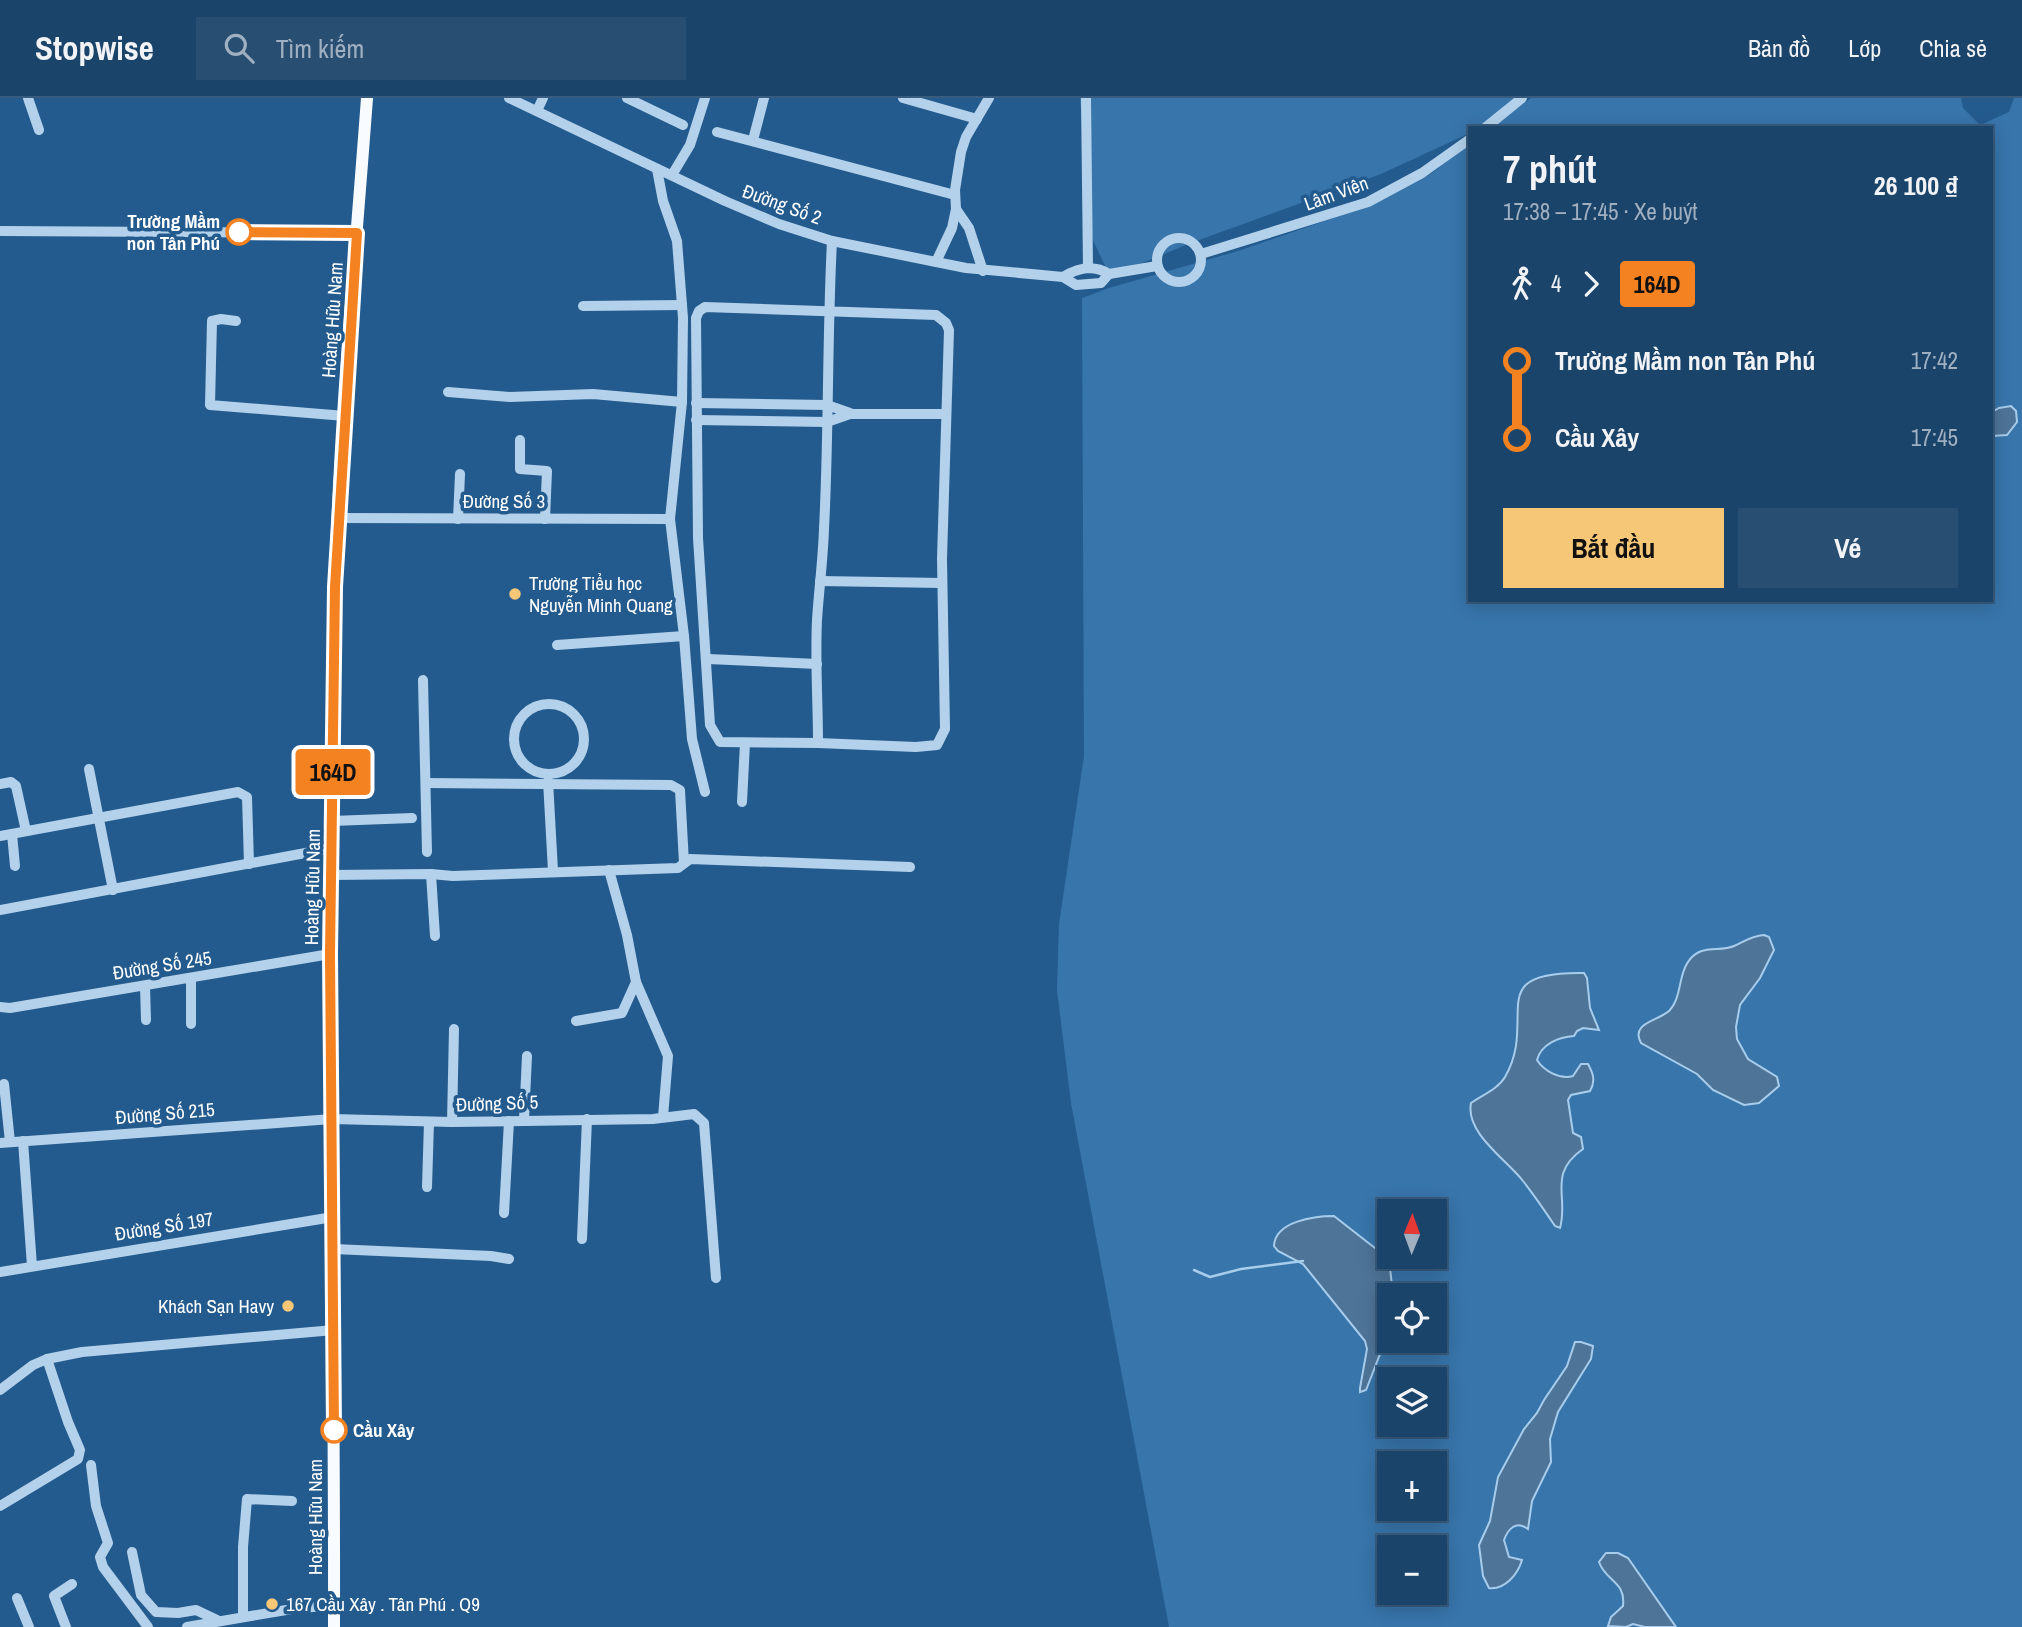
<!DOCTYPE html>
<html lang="vi">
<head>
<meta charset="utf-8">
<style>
	:root { --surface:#1b446a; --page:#284e72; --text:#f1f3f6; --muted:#a0b0c1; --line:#395c7e; --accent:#f6c777 }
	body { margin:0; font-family:"Archivo Narrow",sans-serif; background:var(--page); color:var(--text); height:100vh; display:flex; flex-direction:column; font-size:26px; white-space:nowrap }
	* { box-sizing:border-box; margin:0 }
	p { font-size:23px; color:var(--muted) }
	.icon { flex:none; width:38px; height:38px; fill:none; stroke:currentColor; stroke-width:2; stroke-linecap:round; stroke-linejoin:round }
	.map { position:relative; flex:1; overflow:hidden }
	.sheet { position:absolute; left:1468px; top:28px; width:525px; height:476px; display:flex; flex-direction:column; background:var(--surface); border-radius:0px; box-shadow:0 4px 18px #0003,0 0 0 2px var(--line) }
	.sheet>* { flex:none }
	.badge { padding:0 14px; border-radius:5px; font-size:24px; line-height:46px }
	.needle { width:46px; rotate:1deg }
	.buttons { position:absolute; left:1377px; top:1101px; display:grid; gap:14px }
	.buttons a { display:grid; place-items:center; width:70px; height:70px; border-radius:0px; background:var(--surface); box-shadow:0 4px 18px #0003,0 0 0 2px var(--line); font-size:35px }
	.map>.badge { position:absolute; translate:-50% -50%; box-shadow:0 0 0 4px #fff }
	.legs { display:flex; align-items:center; gap:10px; height:77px; padding:0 35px; font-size:23px }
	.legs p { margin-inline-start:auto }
	.overview { display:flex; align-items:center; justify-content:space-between; height:119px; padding:0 35px }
	h1 { font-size:38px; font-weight:700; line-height:52px }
	.button { display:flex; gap:14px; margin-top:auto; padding:14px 35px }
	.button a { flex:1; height:80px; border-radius:0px; background:var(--accent); color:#111; font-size:28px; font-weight:700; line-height:80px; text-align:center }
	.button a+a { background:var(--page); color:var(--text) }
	ul { padding:0 35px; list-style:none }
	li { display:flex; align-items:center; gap:24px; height:77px; font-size:26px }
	li i { display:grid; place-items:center; width:10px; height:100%; margin:0 9px; background:currentColor }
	li i::after { content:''; width:18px; height:18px; margin:-9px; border:5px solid; border-radius:50%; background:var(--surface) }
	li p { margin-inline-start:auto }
	li:first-child i { background:linear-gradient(#0000 50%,currentColor 0) }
	li:last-child i { background:linear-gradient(currentColor 50%,#0000 0) }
	header { display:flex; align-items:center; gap:42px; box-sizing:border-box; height:98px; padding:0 35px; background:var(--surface); border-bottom:2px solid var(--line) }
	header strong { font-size:33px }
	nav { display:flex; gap:38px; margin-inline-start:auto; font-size:24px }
	.search { width:490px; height:63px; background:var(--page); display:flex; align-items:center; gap:18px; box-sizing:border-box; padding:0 24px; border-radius:0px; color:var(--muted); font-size:26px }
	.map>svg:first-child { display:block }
	.green { fill:#3875ab; fill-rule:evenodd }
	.water { fill:#4e7498; stroke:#a8cdec; stroke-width:2 }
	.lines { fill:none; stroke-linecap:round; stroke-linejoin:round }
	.stream { stroke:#a8cdec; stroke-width:2.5 }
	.minor { stroke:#b3d1eb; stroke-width:10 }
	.major { stroke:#f8fbff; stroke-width:12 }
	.line-1-casing { stroke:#fff; stroke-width:16 }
	.line-1 { stroke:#f58220; stroke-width:10 }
	.stop-1-dot { fill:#fff; stroke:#f58220; stroke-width:3.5 }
	.poi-dot { fill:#f6c777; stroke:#245b8e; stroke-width:2.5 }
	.labels { text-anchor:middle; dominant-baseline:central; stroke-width:7; stroke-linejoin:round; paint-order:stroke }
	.street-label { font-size:19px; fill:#fff; stroke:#245b8e }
	.stop-label { font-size:19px; font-weight:bold; fill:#fff; stroke:#245b8e; text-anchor:end }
	.poi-label { font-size:19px; fill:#fff; stroke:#245b8e; text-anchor:start }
</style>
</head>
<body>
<header>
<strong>Stopwise</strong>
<div class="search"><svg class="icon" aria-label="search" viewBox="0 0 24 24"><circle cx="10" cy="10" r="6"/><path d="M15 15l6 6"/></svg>Tìm kiếm</div>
<nav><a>Bản đồ</a><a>Lớp</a><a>Chia sẻ</a></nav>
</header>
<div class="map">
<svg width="2022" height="1529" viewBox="0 0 2022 1529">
	<rect width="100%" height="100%" fill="#245b8e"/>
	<g class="green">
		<path d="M 1080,0 L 1514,0 L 1483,29 L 1470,30 L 1470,35 L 1381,76 L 1191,145 L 1110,178 L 1090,136 Z"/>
		<path d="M 1531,0 L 1961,0 L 1963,10 L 1980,27 L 2009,14 L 2014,0 L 2022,0 L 2022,1529 L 1169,1529 L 1071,1005 L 1057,892 L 1059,826 L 1084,658 L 1082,200 L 1109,190 L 1238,153 L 1368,108 L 1432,75 L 1470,46 L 1470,502 L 1992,502 L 1992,30 L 1491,30 ZM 1390,1113 L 1435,1113 L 1435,1158 L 1390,1158 ZM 1390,1197 L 1435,1197 L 1435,1242 L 1390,1242 ZM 1390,1281 L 1435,1281 L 1435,1326 L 1390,1326 ZM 1390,1365 L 1435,1365 L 1435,1410 L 1390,1410 ZM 1390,1449 L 1435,1449 L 1435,1494 L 1390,1494 Z"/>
	</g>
	<g class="water">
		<path d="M 2011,308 L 2016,313 L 2017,324 L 2007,337 L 1992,338 L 1992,314 L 1999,310 Z"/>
		<path d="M 1764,837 L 1769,839 L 1774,852 L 1760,880 L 1740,907 L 1736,929 L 1737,941 L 1748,961 L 1777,979 L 1779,988 L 1759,1005 L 1744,1007 L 1713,992 L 1697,976 L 1641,945 C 1630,925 1658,923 1669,913 C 1683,899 1677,874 1692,859 C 1704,847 1720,854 1734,848 C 1745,843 1751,838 1764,837 Z"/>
		<path d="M 1584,875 L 1587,880 L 1590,910 L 1599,932 L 1583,930 L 1577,933 L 1574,938 C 1559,939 1541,946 1537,962 C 1544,973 1560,982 1573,978 L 1581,966 L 1588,966 C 1593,975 1596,983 1590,993 L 1571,997 L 1568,1002 L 1573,1035 L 1581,1039 L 1583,1051 C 1547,1076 1569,1099 1560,1130 L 1555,1128 C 1545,1113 1535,1098 1523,1083 C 1507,1062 1465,1035 1471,1005 C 1482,997 1498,991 1505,979 C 1539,920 1480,873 1584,875 Z"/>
		<path d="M 1334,1118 L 1389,1161 L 1393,1197 L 1390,1197 L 1389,1233 L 1366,1292 L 1360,1294 L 1360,1290 L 1367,1251 L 1365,1243 L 1303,1166 L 1278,1153 L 1274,1148 C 1275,1123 1315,1118 1334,1118 Z"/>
		<path d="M 1575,1244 L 1581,1244 L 1593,1248 L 1591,1261 L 1558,1314 L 1550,1341 L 1551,1364 L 1532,1403 L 1528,1431 C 1516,1422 1508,1431 1504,1442 L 1509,1459 L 1522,1462 C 1518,1476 1505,1492 1489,1490 L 1483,1478 L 1479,1447 L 1490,1423 L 1498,1379 L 1524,1331 L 1537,1315 L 1544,1302 L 1567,1268 Z"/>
		<path d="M 1606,1455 L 1618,1455 L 1628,1460 L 1676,1529 L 1645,1529 L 1633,1526 L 1626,1529 L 1608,1528 L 1611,1519 L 1623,1508 C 1626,1483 1606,1484 1599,1464 Z"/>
	</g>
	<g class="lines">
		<path class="stream" d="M 1194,1172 L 1210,1179 L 1241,1171 L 1303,1163"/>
		<g class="minor">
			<path d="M 28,0 L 39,32"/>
			<path d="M 509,0 L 725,103 L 779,126 L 832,143 L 966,170 L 1063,179 L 1076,187 L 1101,185 L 1109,176 L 1157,168"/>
			<path d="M 627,0 L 683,27"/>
			<path d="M 903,0 L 977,21"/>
			<path d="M 1086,0 L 1088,170"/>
			<path d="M 537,13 L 543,0"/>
			<path d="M 1485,30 L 1522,0"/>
			<path d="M 717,34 L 955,97"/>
			<path d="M 753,42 L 764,0"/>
			<path d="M 657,71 L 663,103 L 677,143 L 683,220 L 682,304 L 670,421 L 684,538 L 692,641 L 705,694"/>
			<path d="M 672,77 L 690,47 L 705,0"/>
			<path d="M 956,111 L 969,130 L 983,173"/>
			<path d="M 0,133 L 357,135"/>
			<circle cx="1179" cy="162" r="22"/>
			<path d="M 1201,156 L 1368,104 L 1422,75 L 1470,41"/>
			<path d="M 936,164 L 952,130 L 956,111 L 955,92 L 961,54 L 966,39 L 989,0"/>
			<path d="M 1063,179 C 1078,170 1093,166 1109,176"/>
			<path d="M 583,208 L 682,207"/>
			<path d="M 236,223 L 221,221 L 212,223 L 210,307 L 345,318"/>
			<path d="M 448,294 L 510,299 L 593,296 L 682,304"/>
			<path d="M 696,305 L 827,307 L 850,315"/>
			<path d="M 696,322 L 827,324 L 850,316 L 946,316"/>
			<path d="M 520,342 L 520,371 L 547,373 L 545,421"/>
			<path d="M 338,420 L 670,421"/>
			<path d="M 458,421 L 460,376"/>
			<path d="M 820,483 L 942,485"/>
			<path d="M 557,547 L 684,538"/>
			<path d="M 708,561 L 817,566"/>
			<path d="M 423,582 L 427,754"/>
			<circle cx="549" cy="641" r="35"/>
			<path d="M 818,645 L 916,649 L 937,647 L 945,631 L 942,461 L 949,232 L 946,225 L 936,217 L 705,209 L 699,213 L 696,220 L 698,440 L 710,627 L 720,644 L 818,645 C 818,604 815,562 817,522 C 819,491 823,461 824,431 C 829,335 827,239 832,143"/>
			<path d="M 89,671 L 113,792"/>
			<path d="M 548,683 L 553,773"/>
			<path d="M 426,685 L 671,687 L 680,692 L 684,765"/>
			<path d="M 0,686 L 11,684 L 16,688 L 26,733"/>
			<path d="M 742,704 L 745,645"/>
			<path d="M 332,723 L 412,720"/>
			<path d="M 12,736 L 15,768"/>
			<path d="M 0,738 L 238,694 L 247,699 L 249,766"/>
			<path d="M 431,776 L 435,838"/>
			<path d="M 331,777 L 431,776 L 453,778 L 678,770 L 690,761 L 910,769"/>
			<path d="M 0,812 L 332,750"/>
			<path d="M 636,884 L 668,958 L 663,1019"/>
			<path d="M 145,888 L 146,922"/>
			<path d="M 0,909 L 10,910 L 330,856"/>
			<path d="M 576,923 L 622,915 L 636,884 L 627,837 L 609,772"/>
			<path d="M 191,926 L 191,880"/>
			<path d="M 4,986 L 10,1044"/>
			<path d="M 524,1022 L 527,958"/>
			<path d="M 452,1024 L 454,931"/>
			<path d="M 23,1043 L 32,1168"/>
			<path d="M 0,1045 L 332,1021 L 452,1024 L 653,1021 L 694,1016 L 704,1025 L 716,1180"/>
			<path d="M 427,1089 L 429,1024"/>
			<path d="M 504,1115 L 509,1023"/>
			<path d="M 582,1141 L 587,1021"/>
			<path d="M 334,1151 L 491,1158 L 509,1161"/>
			<path d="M 0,1174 L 333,1119"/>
			<path d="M 0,1292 L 33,1267 L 47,1261"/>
			<path d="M 91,1367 L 96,1408 L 108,1445 L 100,1459 L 103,1469 L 148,1529"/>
			<path d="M 0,1408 L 78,1361 L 80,1352 L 68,1324 L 47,1261 L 82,1254 L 334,1232"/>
			<path d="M 132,1454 L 141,1497 L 156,1514 L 178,1515 L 196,1512 L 217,1522"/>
			<path d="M 17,1500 L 29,1529"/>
			<path d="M 243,1518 L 243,1449 L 247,1401 L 292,1403"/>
			<path d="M 66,1529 L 54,1498 L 72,1486"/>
			<path d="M 187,1529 L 292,1511 L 334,1507"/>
		</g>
		<path class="major" d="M 334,1529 C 335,1183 325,837 335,491 C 339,327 355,163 367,0"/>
	</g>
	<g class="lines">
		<g class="line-1-casing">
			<path id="line-1" d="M 239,134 L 357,135 L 335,489 L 330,856 L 334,1332"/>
		</g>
		<use href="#line-1" class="line-1"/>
	</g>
	<g class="stop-1-dot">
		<circle cx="239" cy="134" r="12"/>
		<circle cx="334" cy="1332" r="12"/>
	</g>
	<g class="poi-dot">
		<circle cx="515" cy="496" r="7"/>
		<circle cx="288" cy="1208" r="7"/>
		<circle cx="272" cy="1506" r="7"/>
	</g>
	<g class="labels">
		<g class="street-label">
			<text transform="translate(1336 95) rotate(-20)">Lâm Viên</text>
			<text transform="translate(782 106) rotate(20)">Đường Số 2</text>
			<text transform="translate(332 222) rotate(-86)">Hoàng Hữu Nam</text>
			<text x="504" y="403">Đường Số 3</text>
			<text transform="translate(312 789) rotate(-89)">Hoàng Hữu Nam</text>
			<text transform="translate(162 867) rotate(-9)">Đường Số 245</text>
			<text transform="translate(497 1005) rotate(-2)">Đường Số 5</text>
			<text transform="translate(165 1015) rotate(-5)">Đường Số 215</text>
			<text transform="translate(164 1128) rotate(-9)">Đường Số 197</text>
			<text transform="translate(315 1419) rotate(-90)">Hoàng Hữu Nam</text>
		</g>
		<g class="stop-label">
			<text x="220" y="123">Trường Mầm<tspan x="220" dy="22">non Tân Phú</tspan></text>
			<text x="353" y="1332" text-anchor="start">Cầu Xây</text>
		</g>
		<g class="poi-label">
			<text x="529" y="485">Trường Tiểu học<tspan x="529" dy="22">Nguyễn Minh Quang</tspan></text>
			<text x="274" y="1208" text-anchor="end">Khách Sạn Havy</text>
			<text x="286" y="1506">167 Cầu Xây . Tân Phú . Q9</text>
		</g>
	</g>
</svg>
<div class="buttons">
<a><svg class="needle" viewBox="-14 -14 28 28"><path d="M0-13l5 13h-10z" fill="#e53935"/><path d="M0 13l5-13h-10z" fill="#a0b0c1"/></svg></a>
<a><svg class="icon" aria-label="locate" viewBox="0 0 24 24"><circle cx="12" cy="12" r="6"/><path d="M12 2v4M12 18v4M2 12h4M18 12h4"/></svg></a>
<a><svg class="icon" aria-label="layers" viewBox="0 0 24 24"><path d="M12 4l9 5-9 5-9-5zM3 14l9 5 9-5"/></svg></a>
<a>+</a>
<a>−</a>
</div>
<b class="badge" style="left:333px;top:674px;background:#f58220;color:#111">164D</b>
<section class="sheet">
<div class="overview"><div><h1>7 phút</h1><p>17:38 – 17:45 · Xe buýt</p></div><b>26 100 ₫</b></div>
<div class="legs"><svg class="icon" aria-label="walk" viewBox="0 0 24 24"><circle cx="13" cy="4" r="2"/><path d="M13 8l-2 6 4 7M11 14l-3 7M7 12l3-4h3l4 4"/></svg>4<svg class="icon" aria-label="forward" viewBox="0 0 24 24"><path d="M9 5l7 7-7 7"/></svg><b class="badge" style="background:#f58220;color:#111">164D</b></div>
<ul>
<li><i style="color:#f58220"></i><b>Trường Mầm non Tân Phú</b><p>17:42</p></li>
<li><i style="color:#f58220"></i><b>Cầu Xây</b><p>17:45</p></li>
</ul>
<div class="button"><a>Bắt đầu</a><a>Vé</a></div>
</section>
</div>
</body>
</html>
